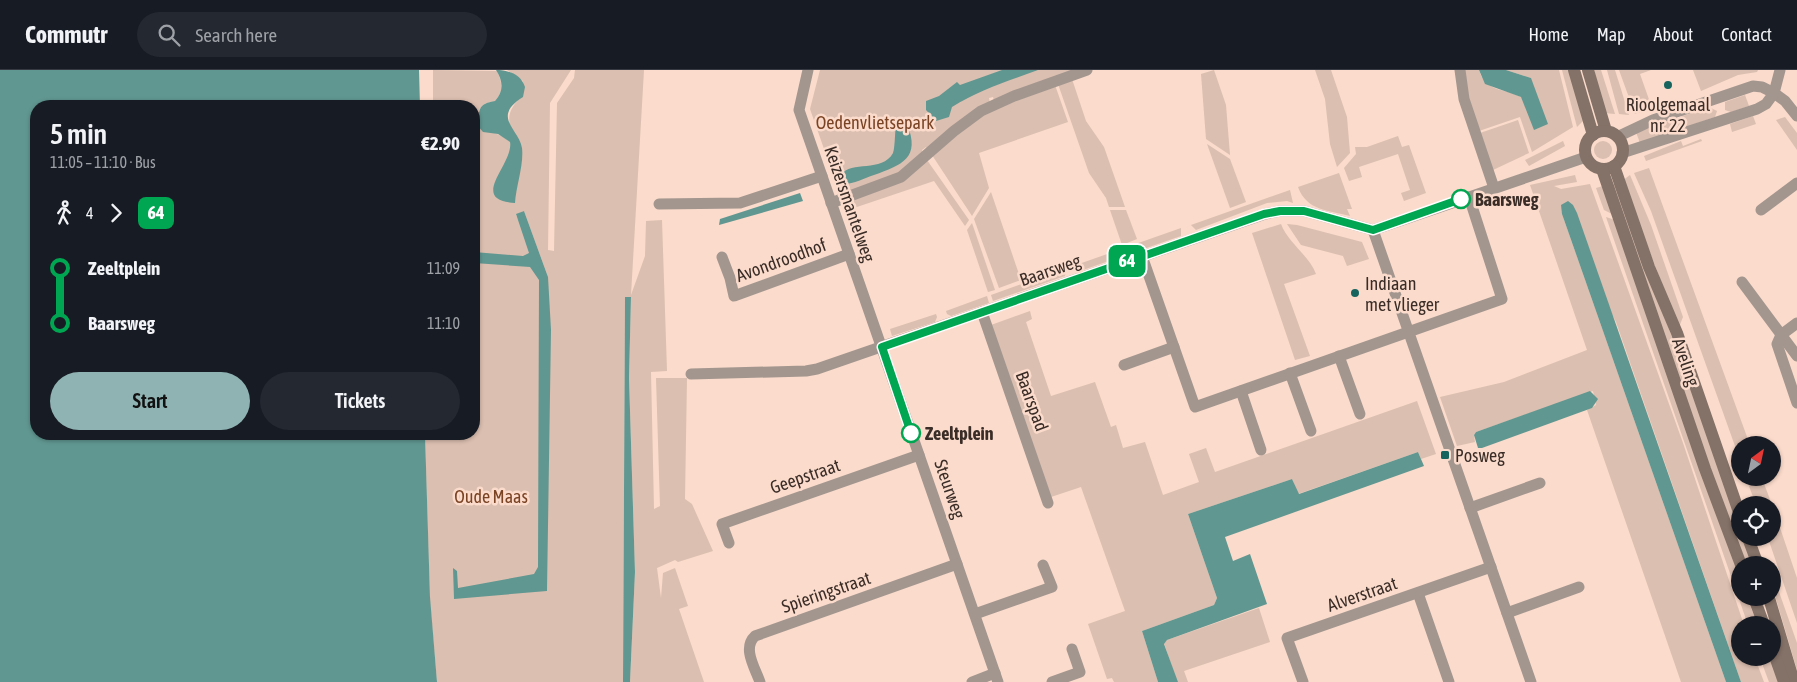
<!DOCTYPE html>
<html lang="en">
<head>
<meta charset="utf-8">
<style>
	:root { --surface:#171b24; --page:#242831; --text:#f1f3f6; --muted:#9ea1a6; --line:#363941; --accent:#8fb3b2 }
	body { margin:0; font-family:"Asap Condensed",sans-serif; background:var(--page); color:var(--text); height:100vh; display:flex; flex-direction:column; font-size:19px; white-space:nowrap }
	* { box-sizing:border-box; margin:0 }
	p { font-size:16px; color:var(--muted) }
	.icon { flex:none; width:28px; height:28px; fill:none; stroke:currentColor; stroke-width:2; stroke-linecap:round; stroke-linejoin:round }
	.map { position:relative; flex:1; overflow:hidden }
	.panel { position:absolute; left:30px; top:30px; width:450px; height:340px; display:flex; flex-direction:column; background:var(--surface); border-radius:20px; box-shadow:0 1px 4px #0004 }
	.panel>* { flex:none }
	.badge { padding:0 10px; border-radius:8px; font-size:18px; line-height:32px }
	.needle { width:32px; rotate:33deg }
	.fabs { position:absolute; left:1731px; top:366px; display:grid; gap:10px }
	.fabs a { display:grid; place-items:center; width:50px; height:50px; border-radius:50%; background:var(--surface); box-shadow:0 1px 4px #0004; font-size:25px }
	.map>.badge { position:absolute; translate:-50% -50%; box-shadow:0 0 0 2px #fff }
	.legs { display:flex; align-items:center; gap:8px; height:55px; padding:0 20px; font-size:16px }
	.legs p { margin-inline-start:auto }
	.headline { display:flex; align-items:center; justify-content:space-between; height:85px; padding:0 20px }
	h1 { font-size:28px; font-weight:600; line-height:38px }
	.action { display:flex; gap:10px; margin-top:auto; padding:10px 20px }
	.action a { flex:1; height:58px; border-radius:30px; background:var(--accent); color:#111; font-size:20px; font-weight:600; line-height:58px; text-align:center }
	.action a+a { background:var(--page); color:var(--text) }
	ul { padding:0 20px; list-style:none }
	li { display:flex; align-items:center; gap:18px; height:55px; font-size:19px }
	li i { display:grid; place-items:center; width:8px; height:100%; margin:0 6px; background:currentColor }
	li i::after { content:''; width:12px; height:12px; margin:-6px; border:4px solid; border-radius:50%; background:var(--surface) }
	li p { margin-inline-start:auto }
	li:first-child i { background:linear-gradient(#0000 50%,currentColor 0) }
	li:last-child i { background:linear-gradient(currentColor 50%,#0000 0) }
	header { display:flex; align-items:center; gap:30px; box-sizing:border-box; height:70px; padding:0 25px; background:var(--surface); border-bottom:1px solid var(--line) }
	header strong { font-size:24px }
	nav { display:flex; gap:28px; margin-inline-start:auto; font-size:18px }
	.search { width:350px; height:45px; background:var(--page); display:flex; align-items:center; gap:12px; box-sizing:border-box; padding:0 18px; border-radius:28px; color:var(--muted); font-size:19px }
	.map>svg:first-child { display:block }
	.green { fill:#dbbfb0; fill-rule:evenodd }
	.water { fill:#619791 }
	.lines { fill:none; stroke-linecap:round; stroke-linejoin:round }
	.street { stroke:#a3968f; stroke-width:11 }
	.secondary { stroke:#847167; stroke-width:12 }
	.line-1-casing { stroke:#fff; stroke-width:11 }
	.line-1 { stroke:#00a651; stroke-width:8 }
	.poi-dot { fill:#17645e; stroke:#fbdbcb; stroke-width:2 }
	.stop-1-dot { fill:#fff; stroke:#00a651; stroke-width:2.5 }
	.labels { text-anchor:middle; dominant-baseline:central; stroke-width:5; stroke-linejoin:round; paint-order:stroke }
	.poi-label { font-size:18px; fill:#3a2d27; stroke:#fbdbcb; text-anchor:start }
	.park-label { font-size:18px; fill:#7a4324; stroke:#fbdbcb }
	.stop-label { font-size:18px; font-weight:bold; fill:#3a2d27; stroke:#fbdbcb; text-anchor:start }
	.street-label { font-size:18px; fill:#3a2d27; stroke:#fbdbcb }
</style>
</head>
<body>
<header>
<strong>Commutr</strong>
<div class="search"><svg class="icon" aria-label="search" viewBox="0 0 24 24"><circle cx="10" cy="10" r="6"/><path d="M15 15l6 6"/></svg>Search here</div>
<nav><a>Home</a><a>Map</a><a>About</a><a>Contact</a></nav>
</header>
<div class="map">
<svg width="1797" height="612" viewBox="0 0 1797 612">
	<rect width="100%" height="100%" fill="#fbdbcb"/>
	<g class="green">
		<path d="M 433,0 L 497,1 C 502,12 504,21 495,31 C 478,34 480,38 477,55 C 488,62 500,63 510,72 L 516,116 C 519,102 523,88 520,73 C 519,68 514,64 512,60 C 505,47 512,34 523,26 L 523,11 L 507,0 L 571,0 L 550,33 L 548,180 L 554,181 L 557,33 L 574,8 L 575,0 L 644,0 L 631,225 L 645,186 L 646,151 L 662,150 L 667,301 L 651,302 L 654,439 L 660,436 L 656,308 L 687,308 L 685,429 L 692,434 L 713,481 L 678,492 L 675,490 L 657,498 L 661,528 L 663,503 L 675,498 L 688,536 L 679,539 L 704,612 L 630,612 L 635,502 L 629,308 L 631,227 L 625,227 L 623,612 L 437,612 L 430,532 L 425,364 L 474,364 L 474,36 L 433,36 ZM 524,141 L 548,207 L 516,145 Z"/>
		<path d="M 820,0 L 1079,0 L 994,31 L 993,27 L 989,28 L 990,33 L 928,80 L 926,77 L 922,80 L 923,83 L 904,102 L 839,126 L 830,98 L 832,93 L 829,93 L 810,39 Z"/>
		<path d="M 1214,0 L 1226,35 L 1230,85 L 1206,69 L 1201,4 Z"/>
		<path d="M 1315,0 L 1331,0 L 1347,47 L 1350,83 L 1337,97 L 1330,74 L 1325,29 Z"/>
		<path d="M 1464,0 L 1479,0 C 1485,22 1504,18 1521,27 L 1531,8 L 1506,0 L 1559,0 L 1573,57 L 1532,82 L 1520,47 L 1479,61 L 1468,26 Z"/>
		<path d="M 1562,0 L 1570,0 L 1584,50 L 1577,57 Z"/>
		<path d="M 1594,0 L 1601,0 L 1615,44 L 1604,43 Z"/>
		<path d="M 1607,0 L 1615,0 L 1629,45 L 1619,44 Z"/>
		<path d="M 1619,0 L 1651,0 L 1640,4 L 1652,38 L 1635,44 Z"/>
		<path d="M 1693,0 L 1758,0 L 1757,2 L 1738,5 L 1701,21 Z"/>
		<path d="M 1072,9 L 1086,51 L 1104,77 L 1125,137 L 1109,137 L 1106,128 L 1089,103 L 1058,14 Z"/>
		<path d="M 1055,15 L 1068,52 L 979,83 L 989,118 L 972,146 L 932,85 L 985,42 Z"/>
		<path d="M 1745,25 L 1749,36 L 1731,42 L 1725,40 L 1725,32 Z"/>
		<path d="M 1709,37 L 1717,41 L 1715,47 L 1640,73 L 1636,62 Z"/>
		<path d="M 1753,46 L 1756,54 L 1732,62 L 1730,54 Z"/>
		<path d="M 1785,47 L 1797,63 L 1797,80 L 1776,50 Z"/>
		<path d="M 1518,50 L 1529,83 L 1493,100 L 1480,63 Z"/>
		<path d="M 1398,66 L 1402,77 L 1409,75 L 1426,123 L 1404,131 L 1401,123 L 1410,120 L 1398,84 L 1359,97 L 1362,107 L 1349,111 L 1344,98 L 1356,84 L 1355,77 L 1367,77 Z"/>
		<path d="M 1701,69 L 1702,71 L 1646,91 L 1644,86 L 1681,71 L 1683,76 Z"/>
		<path d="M 1563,71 L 1565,76 L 1529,96 L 1525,90 Z"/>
		<circle cx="1603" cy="80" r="9"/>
		<path d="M 1207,74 L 1230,89 L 1246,132 L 1230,138 Z"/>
		<path d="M 927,90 L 969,150 L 965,156 L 934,111 L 848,140 L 845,131 Z"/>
		<path d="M 1649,98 L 1750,375 L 1740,375 L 1740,390 L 1651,141 L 1634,103 Z"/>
		<path d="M 1339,103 L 1352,139 L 1347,139 L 1350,146 C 1328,140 1307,141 1298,117 Z"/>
		<path d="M 1575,105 L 1577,112 L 1554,116 L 1561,119 L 1590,114 L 1683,373 L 1744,555 L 1740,555 L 1740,588 L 1755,588 L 1764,612 L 1741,612 L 1616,252 L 1562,144 L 1726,612 L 1681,612 L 1587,340 L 1596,335 L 1593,321 L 1476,362 L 1474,365 L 1475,372 L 1457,376 L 1440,327 L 1504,312 L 1587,280 L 1530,115 Z"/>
		<path d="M 1630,105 L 1651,155 L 1683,247 L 1679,257 L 1622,111 Z"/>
		<path d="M 1616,113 L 1740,455 L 1740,468 L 1744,468 L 1753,495 L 1742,495 L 1610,115 Z"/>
		<path d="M 1603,116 L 1612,144 L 1604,140 L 1596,118 Z"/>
		<path d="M 1290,120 L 1293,133 L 1287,131 L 1267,133 L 1196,160 L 1191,155 Z"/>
		<path d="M 991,122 L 1021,210 L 999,218 L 974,149 Z"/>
		<path d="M 1110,140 L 1126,140 L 1137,169 L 1122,175 Z"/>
		<path d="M 1606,147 L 1615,150 L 1740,509 L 1740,528 L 1747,528 L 1758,555 L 1748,555 Z"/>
		<path d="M 972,153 L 995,220 L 988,222 L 967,160 Z"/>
		<path d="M 1281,154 C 1288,173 1309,185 1316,204 L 1284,214 L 1310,286 L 1295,290 L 1252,163 Z"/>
		<path d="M 1287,154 L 1297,155 L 1362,172 L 1369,189 L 1347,196 L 1343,186 L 1301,175 Z"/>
		<path d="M 1181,158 L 1181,166 L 1080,201 L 1077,199 L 1076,195 Z"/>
		<path d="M 1066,198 L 1065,206 L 993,231 L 991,225 Z"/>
		<path d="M 987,226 L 989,233 L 951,246 L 947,244 L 946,241 Z"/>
		<path d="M 1030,241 L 1032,249 L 1026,252 L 1051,326 L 1095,312 L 1111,357 L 1116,355 L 1123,378 L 1145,372 L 1163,425 L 1199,412 L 1189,384 L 1206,378 L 1215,402 L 1417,331 L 1436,384 L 1421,389 L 1418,382 L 1298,424 L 1292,409 L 1188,444 L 1217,528 L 1214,535 L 1142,561 L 1158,612 L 1114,612 L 1112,608 L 1107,609 L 1088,554 L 1125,541 L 1081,417 L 1051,427 L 991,255 Z"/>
		<path d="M 936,244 L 937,247 L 935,252 L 892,266 L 890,259 Z"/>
		<path d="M 1746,408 L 1762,408 L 1772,435 L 1756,435 Z"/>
		<path d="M 1773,437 L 1797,508 L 1797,553 L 1768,468 L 1772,468 Z"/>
		<path d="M 1772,502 L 1797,573 L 1797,600 L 1776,529 Z"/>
		<path d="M 1259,538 L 1270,572 L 1184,601 L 1188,612 L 1177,612 L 1164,573 L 1167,570 Z"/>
		<path d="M 1760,588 L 1771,588 L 1781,612 L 1769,612 Z"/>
	</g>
	<g class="water">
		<path d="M 0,0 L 419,0 L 420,36 L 36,36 L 36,364 L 425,364 L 430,527 L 437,612 L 0,612 Z"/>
		<path d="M 496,0 C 508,0 521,4 525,17 L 523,27 C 491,47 519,59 522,78 C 524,95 516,116 515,133 C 467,130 514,94 510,72 L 498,64 L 483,62 L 477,55 C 480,38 478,34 495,31 C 504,21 503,11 496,0 Z"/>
		<path d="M 1002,0 L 1038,0 C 1008,11 979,20 952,37 L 949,47 L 936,51 L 926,40 L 926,31 L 939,26 L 957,12 L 960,15 Z"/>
		<path d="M 1479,0 L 1506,0 L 1531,8 L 1548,54 L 1534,60 L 1521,27 L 1485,14 Z"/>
		<path d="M 902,51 L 907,54 C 921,88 902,95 874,105 C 864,108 854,114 844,114 L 841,105 C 851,90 882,103 893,83 C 895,79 895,61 896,55 Z"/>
		<path d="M 800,123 L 803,131 L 719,155 L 720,149 Z"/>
		<path d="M 1568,131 L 1573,135 L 1577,143 L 1741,612 L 1726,612 L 1562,144 L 1561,135 Z"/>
		<path d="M 524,141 L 548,207 L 551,260 L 547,521 L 454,529 L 453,498 L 457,501 L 458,518 L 534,504 L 538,497 L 539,210 L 530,197 L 474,193 L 474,182 L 523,186 L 529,183 L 516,144 Z"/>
		<path d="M 625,227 L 631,227 L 629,308 L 635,502 L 630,612 L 623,612 Z"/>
		<path d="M 1590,321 L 1598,329 L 1592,338 L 1482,378 L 1478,378 L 1474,365 L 1476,362 Z"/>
		<path d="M 1418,382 L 1424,396 L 1225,467 L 1233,491 L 1250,484 L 1267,534 L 1167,570 L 1164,574 L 1178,612 L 1158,612 L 1142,561 L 1214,535 L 1217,528 L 1188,444 L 1292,409 L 1299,424 Z"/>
	</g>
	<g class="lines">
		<g class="street">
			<path d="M 808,0 L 799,40 L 998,612"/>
			<path d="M 1460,0 L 1464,29 L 1494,118"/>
			<path d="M 1780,0 L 1774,23 L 1785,31 L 1797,46"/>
			<path d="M 1617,67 L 1653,50 L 1753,16 L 1762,17 L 1774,23 L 1766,34 L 1757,39 L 1622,83"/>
			<path d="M 831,133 L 901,107 L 954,61 L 981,41 L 1014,26 L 1087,0"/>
			<path d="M 659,134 L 740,133 L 822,106"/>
			<path d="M 1761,140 L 1797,113"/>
			<path d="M 1373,160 L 1531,612"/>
			<path d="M 1142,186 L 1195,337 L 1502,229 L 1469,127"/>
			<path d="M 722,187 L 730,208 L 734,226 L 849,184"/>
			<path d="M 1742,212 L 1797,286"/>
			<path d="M 982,242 L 1048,433"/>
			<path d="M 1797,253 L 1781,265 L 1777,274 L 1797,333"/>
			<path d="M 1339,286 L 1360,344"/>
			<path d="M 1124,295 L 1174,277"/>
			<path d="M 1290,303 L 1311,361"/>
			<path d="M 691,304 L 806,301 L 817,299 L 1265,144 L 1280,141 L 1304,141 L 1373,160 L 1586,87"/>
			<path d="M 1241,321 L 1261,380"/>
			<path d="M 1470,438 L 1540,413"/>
			<path d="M 729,473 L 722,454 L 919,385"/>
			<path d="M 1418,523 L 1449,612"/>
			<path d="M 1507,543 L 1579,517"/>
			<path d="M 975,544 L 1052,517 L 1043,495"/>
			<path d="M 760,612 C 755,598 742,578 755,566 L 957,494"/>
			<path d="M 972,612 L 995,603"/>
			<path d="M 1052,612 L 1080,602 L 1072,579"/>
			<path d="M 1303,612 L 1287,568 L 1491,497"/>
		</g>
		<g class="secondary">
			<path d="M 1574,0 L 1593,65"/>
			<path d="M 1588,0 L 1606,61"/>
			<circle cx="1604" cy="80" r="19"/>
			<path d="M 1614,96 L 1649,197 L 1677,263 L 1740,445"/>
			<path d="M 1602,99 L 1705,399 L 1741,495"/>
			<path d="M 1748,468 L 1758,495"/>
			<path d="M 1754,528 L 1764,555"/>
			<path d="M 1769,528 L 1794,612"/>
			<path d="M 1772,578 L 1784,612"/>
		</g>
	</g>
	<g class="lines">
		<g class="line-1-casing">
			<path id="line-1" d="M 911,363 L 882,277 L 1264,144 L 1280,141 L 1304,141 L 1373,160 L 1461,129"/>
		</g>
		<use href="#line-1" class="line-1"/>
	</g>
	<g class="poi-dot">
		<circle cx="1668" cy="15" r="5"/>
		<circle cx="1355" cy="223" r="5"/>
		<rect x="1440" y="380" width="10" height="10" rx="2.5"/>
	</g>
	<g class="stop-1-dot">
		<circle cx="1461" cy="129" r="9"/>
		<circle cx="911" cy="363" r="9"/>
	</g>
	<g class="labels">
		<g class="poi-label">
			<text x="1668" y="34" text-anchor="middle">Rioolgemaal<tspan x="1668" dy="21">nr. 22</tspan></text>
			<text x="1365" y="213">Indiaan<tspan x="1365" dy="21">met vlieger</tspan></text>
			<text x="1455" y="385">Posweg</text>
		</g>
		<g class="park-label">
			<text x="875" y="52">Oedenvlietsepark</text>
			<text x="491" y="426">Oude Maas</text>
		</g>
		<g class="stop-label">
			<text x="1475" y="129">Baarsweg</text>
			<text x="925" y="363">Zeeltplein</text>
		</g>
		<g class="street-label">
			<text transform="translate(850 134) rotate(71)">Keizersmantelweg</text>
			<text transform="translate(781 190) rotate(-20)">Avondroodhof</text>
			<text transform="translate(1050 200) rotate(-19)">Baarsweg</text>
			<text transform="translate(1686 292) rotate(71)">Aveling</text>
			<text transform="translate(1032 331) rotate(70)">Baarspad</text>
			<text transform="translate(805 406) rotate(-19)">Geepstraat</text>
			<text transform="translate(950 419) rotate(71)">Steurweg</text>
			<text transform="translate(826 522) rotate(-19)">Spieringstraat</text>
			<text transform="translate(1362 524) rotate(-19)">Alverstraat</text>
		</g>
	</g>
</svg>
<div class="fabs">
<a><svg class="needle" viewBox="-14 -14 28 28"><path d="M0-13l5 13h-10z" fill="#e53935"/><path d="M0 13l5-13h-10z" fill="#9ea1a6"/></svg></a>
<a><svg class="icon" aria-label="locate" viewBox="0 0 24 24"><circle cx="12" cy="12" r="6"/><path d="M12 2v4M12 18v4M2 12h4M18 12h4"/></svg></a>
<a>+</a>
<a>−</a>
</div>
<b class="badge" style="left:1127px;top:191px;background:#00a651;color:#fff">64</b>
<section class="panel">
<div class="headline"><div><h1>5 min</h1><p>11:05 – 11:10 · Bus</p></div><b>€2.90</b></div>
<div class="legs"><svg class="icon" aria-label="walk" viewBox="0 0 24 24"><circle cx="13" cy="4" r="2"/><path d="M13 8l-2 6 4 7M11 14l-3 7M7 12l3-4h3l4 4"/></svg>4<svg class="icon" aria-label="forward" viewBox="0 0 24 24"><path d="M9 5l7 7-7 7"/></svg><b class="badge" style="background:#00a651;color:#fff">64</b></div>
<ul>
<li><i style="color:#00a651"></i><b>Zeeltplein</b><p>11:09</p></li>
<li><i style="color:#00a651"></i><b>Baarsweg</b><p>11:10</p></li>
</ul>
<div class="action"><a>Start</a><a>Tickets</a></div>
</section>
</div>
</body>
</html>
